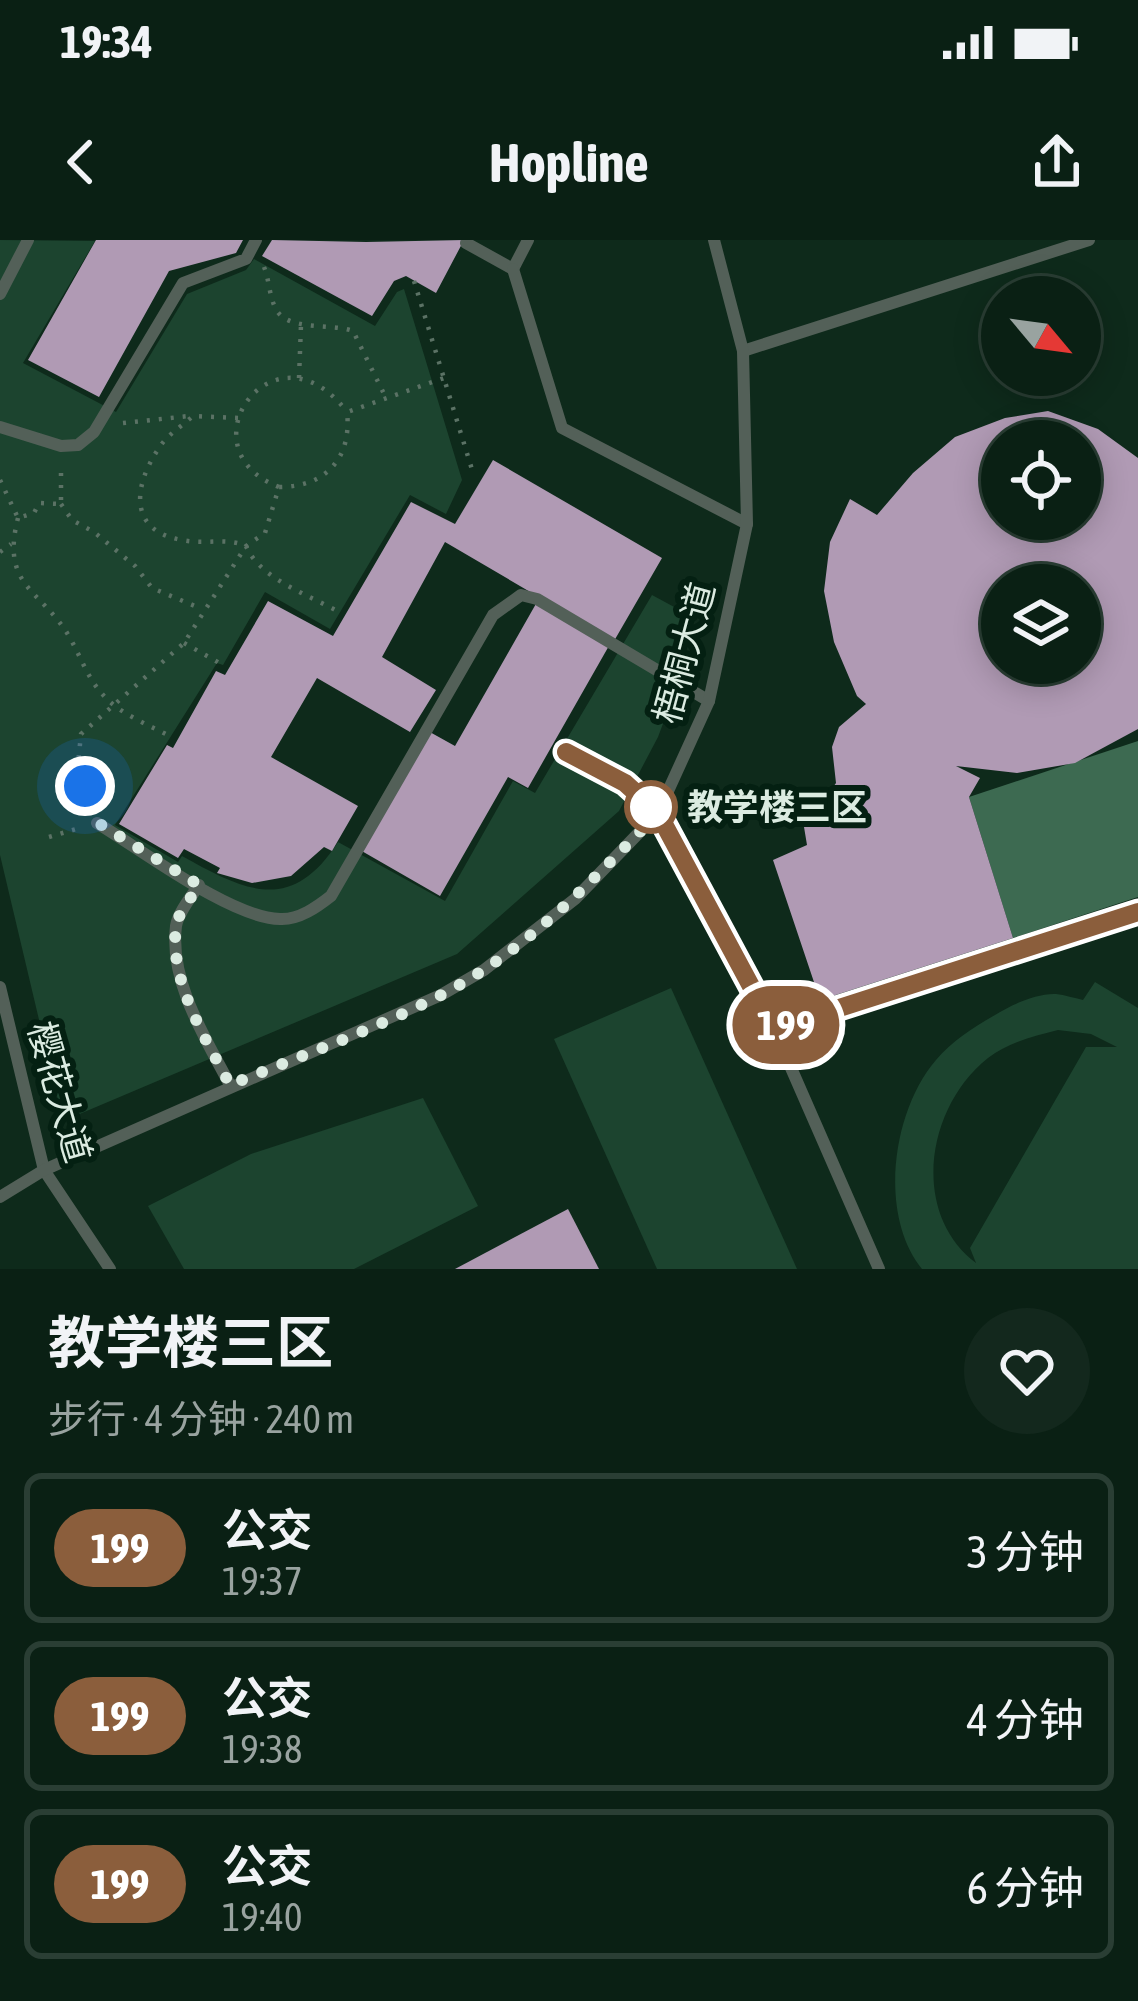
<!DOCTYPE html>
<html lang="zh">
<head>
<meta charset="utf-8">
<style>
	:root { --surface:#0a2014; --page:#13281d; --text:#f1f3f6; --muted:#99a3a0; --line:#2a3e34 }
	body { margin:0; font-family:"Asap Condensed","Noto Sans SC",sans-serif; background:var(--page); color:var(--text); height:100vh; display:flex; flex-direction:column; font-size:45px; white-space:nowrap }
	* { box-sizing:border-box; margin:0 }
	p { font-size:39px; color:var(--muted) }
	.icon { flex:none; width:66px; height:66px; fill:none; stroke:currentColor; stroke-width:2; stroke-linecap:round; stroke-linejoin:round }
	.map { position:relative; height:1029px; overflow:hidden }
	.sheet { display:flex; flex-direction:column; background:var(--surface); flex:1 }
	.sheet>* { flex:none }
	.badge { padding:0 24px; border-radius:39px; font-size:42px; line-height:78px }
	.needle { width:78px; rotate:119deg }
	.buttons { position:absolute; left:981px; top:36px; display:grid; gap:24px }
	.buttons a { display:grid; place-items:center; width:120px; height:120px; border-radius:50%; background:var(--surface); box-shadow:0 6px 30px #0003,0 0 0 3px var(--line); font-size:60px }
	.you { position:absolute; width:60px; height:60px; margin:-30px; border:9px solid #fff; border-radius:50%; background:#1a73e8; box-shadow:0 0 0 18px #1a73e833 }
	.map>.badge { position:absolute; translate:-50% -50%; box-shadow:0 0 0 6px #fff }
	.round { display:grid; place-items:center; flex:none; width:126px; height:126px; border-radius:63px; background:var(--page) }
	.headline { display:flex; align-items:center; justify-content:space-between; height:204px; padding:0 48px }
	h1 { font-size:57px; font-weight:700; line-height:90px }
	ul { padding:0; list-style:none }
	li { display:flex; align-items:center; gap:36px; height:150px; margin:0 24px 18px; padding:0 24px; border:6px solid var(--line); border-radius:18px }
	li div { flex:1 }
	li b { display:block; font-size:45px }
	li em { font-style:normal }
	li .badge { min-width:132px; font-weight:700; text-align:center }
	.status { display:flex; justify-content:space-between; align-items:center; height:84px; padding:0 60px; background:var(--surface); direction:ltr }
	.status svg { height:33px; fill:currentColor }
	header { display:flex; justify-content:space-between; align-items:center; height:156px; padding:0 48px; background:var(--surface); font-size:54px; font-weight:700 }
	.map>svg:first-child { display:block }
	.green { fill:#1c442f; fill-rule:evenodd }
	.water { fill:#3d6a51 }
	.building { fill:#b09ab4; fill-rule:evenodd }
	.lines { fill:none; stroke-linecap:round; stroke-linejoin:round }
	.path { stroke:#5b7265; stroke-width:4.5; stroke-dasharray:3 9; stroke-linecap:butt }
	.service { stroke:#536058; stroke-width:12 }
	.line-casing { stroke:#fff; stroke-width:27 }
	.line { stroke:#8b5e3c; stroke-width:18 }
	.walk { stroke:#dbebe1; stroke-width:12; stroke-dasharray:0 21.6 }
	.stop-dot { fill:#fff; stroke:#8b5e3c; stroke-width:6 }
	.labels { text-anchor:middle; dominant-baseline:central; stroke-width:12; stroke-linejoin:round; paint-order:stroke }
	.street-label { font-size:36px; fill:#dbebe1; stroke:#042012 }
	.stop-label { font-size:36px; font-weight:bold; fill:#dbebe1; stroke:#042012; text-anchor:start }
</style>
</head>
<body>
<div class="status"><b>19:34</b><svg viewBox="0 0 49 12"><path d="M0 12V9h3v3zM5 12V6h3v6zM10 12V3h3v9zM15 12V0h3v12zM26 1h20v11H26zM47 4h2v5h-2z"/></svg></div>
<header><svg class="icon" aria-label="back" viewBox="0 0 24 24"><path d="M15 5l-7 7 7 7"/></svg>Hopline<svg class="icon" aria-label="share" viewBox="0 0 24 24"><path d="M12 15V3M7 8l5-5 5 5M5 13v7h14v-7"/></svg></header>
<div class="map">
<svg width="1138" height="1029" viewBox="0 0 1138 1029">
	<rect width="100%" height="100%" fill="#0e2a1b"/>
	<g class="green">
		<path d="M 0,0 L 95,1 L 23,123 L 116,172 L 187,54 L 246,30 L 254,19 L 375,86 L 397,52 L 404,49 L 462,240 L 446,274 L 410,255 L 330,389 L 265,352 L 223,425 L 217,423 L 115,585 L 178,622 L 182,616 C 245,651 291,675 338,602 L 445,661 L 513,541 L 535,553 L 652,355 L 689,375 L 679,441 L 658,497 L 619,571 L 457,714 L 63,881 L 0,615 Z"/>
		<path d="M 1095,742 L 1138,768 L 1138,1029 L 922,1029 C 878,975 892,871 936,820 C 952,801 974,787 995,775 C 1011,765 1037,753 1056,754 C 1065,755 1074,758 1083,760 ZM 1058,790 L 1091,794 L 1117,807 L 1086,807 L 970,1008 L 976,1023 C 910,973 926,867 988,818 C 1009,802 1034,796 1058,790 Z"/>
		<path d="M 671,748 L 797,1029 L 657,1029 L 554,799 Z"/>
		<path d="M 423,858 L 478,966 L 354,1029 L 184,1029 L 148,966 L 251,914 Z"/>
	</g>
	<path class="water" d="M 1138,501 L 1138,657 L 1013,698 L 969,557 Z"/>
	<g class="building">
		<path d="M 96,0 L 243,0 L 236,13 L 169,31 L 99,157 L 28,120 Z"/>
		<path d="M 272,0 L 366,2 L 464,0 L 436,53 L 406,36 L 394,41 L 372,76 L 262,16 Z"/>
		<path d="M 1048,171 L 1098,189 L 1138,218 L 1138,489 L 1075,523 L 1017,533 L 956,526 L 980,538 L 969,557 L 1013,698 L 820,760 L 773,620 L 807,605 L 804,587 L 836,543 L 832,507 L 839,487 L 866,464 L 857,456 L 834,402 L 824,351 L 830,302 L 850,259 L 877,275 L 913,233 L 955,197 L 1005,178 ZM 1002,201 L 1080,201 L 1080,279 L 1002,279 ZM 1002,345 L 1080,345 L 1080,423 L 1002,423 Z"/>
		<path d="M 493,220 L 662,318 L 614,401 L 445,302 L 382,417 L 436,450 L 410,492 L 317,438 L 271,517 L 358,566 L 332,611 L 324,607 L 291,636 L 252,643 L 217,633 L 220,628 L 184,609 L 178,618 L 119,584 L 167,505 L 173,508 L 216,431 L 225,435 L 268,361 L 333,396 L 411,262 L 455,284 Z"/>
		<path d="M 537,362 L 610,404 L 528,548 L 508,537 L 440,656 L 360,610 L 428,491 L 455,506 Z"/>
		<path d="M 568,969 L 599,1029 L 455,1029 Z"/>
	</g>
	<g class="lines">
		<g class="path">
			<path d="M 264,27 C 269,39 269,53 274,65 C 284,93 328,82 353,91 L 386,158"/>
			<path d="M 414,41 L 474,236"/>
			<path d="M 299,138 L 301,85"/>
			<path d="M 238,178 L 193,176 C 182,186 167,195 159,208 C 133,246 128,291 182,300 C 205,305 226,297 246,306 C 260,339 309,355 339,372"/>
			<path d="M 123,183 L 189,176"/>
			<path d="M 0,240 L 18,278 L 34,273 L 39,263 L 61,264 L 61,224"/>
			<path d="M 279,247 C 180,209 274,76 347,172"/>
			<path d="M 61,264 L 72,280 L 94,292 L 135,326 L 152,348 L 202,369"/>
			<path d="M 18,278 C 0,348 42,349 70,398 C 83,421 88,441 108,460 C 126,477 152,486 173,498"/>
			<path d="M 0,312 L 11,304"/>
			<path d="M 184,403 L 223,425"/>
			<path d="M 91,564 L 78,524 L 81,494 L 184,403 L 246,306 L 265,293 L 279,247 C 326,247 352,218 347,172 L 444,138"/>
			<path d="M 49,597 L 83,587"/>
		</g>
		<g class="service">
			<path d="M 466,3 L 513,29 L 528,0"/>
			<path d="M 513,29 L 562,188 L 747,284"/>
			<path d="M 0,54 L 28,0"/>
			<path d="M 743,111 L 1089,0"/>
			<path d="M 0,187 L 61,206 L 78,205 L 94,192 L 183,43 L 246,19 L 256,0"/>
			<path d="M 566,511 L 625,543 L 658,573 L 774,789"/>
			<path d="M 97,583 C 142,610 231,678 280,679 C 299,680 317,667 331,656 L 493,375 L 521,355 L 537,359 L 709,461"/>
			<path d="M 199,645 C 191,657 178,673 176,686 C 169,742 206,799 230,845"/>
			<path d="M 0,747 L 44,930 L 110,1029"/>
			<path d="M 0,957 L 44,930 L 441,755 L 484,730 L 575,659 L 658,573 L 709,461 L 747,284 L 743,111 L 714,0"/>
			<path d="M 879,1029 L 774,789 L 1138,672"/>
		</g>
	</g>
	<g class="lines">
		<g class="line-casing">
			<path id="line" d="M 566,512 L 625,543 L 658,573 L 774,789 L 1138,672"/>
		</g>
		<use href="#line" class="line"/>
		<path class="walk" d="M 85,546 L 98,583 L 199,645 C 192,657 178,673 176,686 C 169,742 206,799 230,845 C 300,816 374,790 441,755 C 526,711 592,641 658,573 L 651,567"/>
	</g>
	<circle class="stop-dot" cx="651" cy="567" r="24"/>
	<g class="labels">
		<g class="street-label">
			<text transform="translate(684 413) rotate(-75)">梧桐大道</text>
			<text transform="translate(60 852) rotate(74)">樱花大道</text>
		</g>
		<g class="stop-label">
			<text x="687" y="567">教学楼三区</text>
		</g>
	</g>
</svg>
<div class="buttons">
<a><svg class="needle" viewBox="-14 -14 28 28"><path d="M0-13l5 13h-10z" fill="#e53935"/><path d="M0 13l5-13h-10z" fill="#99a3a0"/></svg></a>
<a><svg class="icon" aria-label="locate" viewBox="0 0 24 24"><circle cx="12" cy="12" r="6"/><path d="M12 2v4M12 18v4M2 12h4M18 12h4"/></svg></a>
<a><svg class="icon" aria-label="layers" viewBox="0 0 24 24"><path d="M12 4l9 5-9 5-9-5zM3 14l9 5 9-5"/></svg></a>
</div>
<div class="you" style="left:85px;top:546px"></div>
<b class="badge" style="left:786px;top:785px;background:#8b5e3c;color:#fff">199</b>
</div>
<section class="sheet">
<div class="headline"><div><h1>教学楼三区</h1><p>步行 · 4 分钟 · 240 m</p></div><a class="round"><svg class="icon" aria-label="heart" viewBox="0 0 24 24"><path d="M12 20l-8-8c-3-5 5-10 8-4 3-6 11-1 8 4z"/></svg></a></div>
<ul>
<li><span class="badge" style="background:#8b5e3c;color:#fff">199</span><div><b>公交</b><p>19:37</p></div><em>3 分钟</em></li>
<li><span class="badge" style="background:#8b5e3c;color:#fff">199</span><div><b>公交</b><p>19:38</p></div><em>4 分钟</em></li>
<li><span class="badge" style="background:#8b5e3c;color:#fff">199</span><div><b>公交</b><p>19:40</p></div><em>6 分钟</em></li>
</ul>
</section>
</body>
</html>
